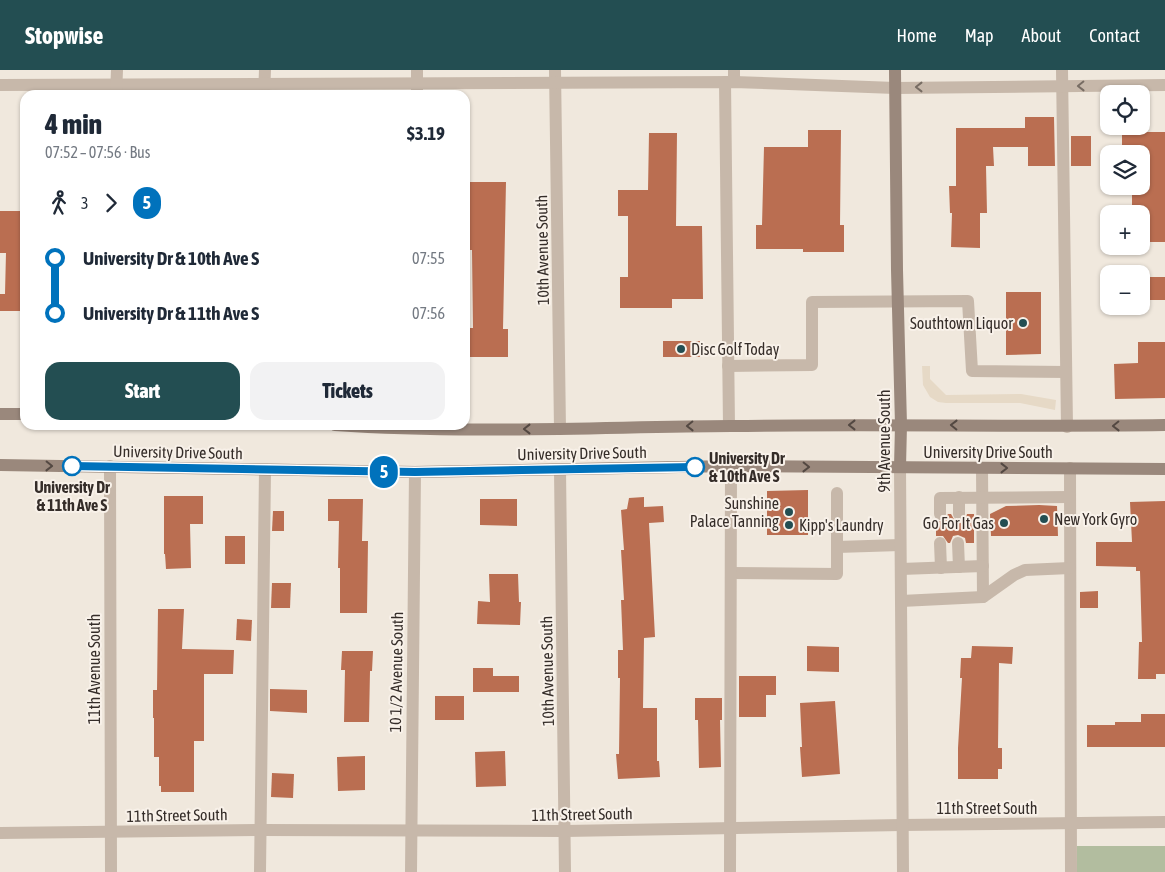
<!DOCTYPE html>
<html lang="en">
<head>
<meta charset="utf-8">
<style>
	:root { --surface:#fff; --page:#f2f2f3; --text:#1f2937; --muted:#747a83; --accent:#234e52 }
	body { margin:0; font-family:"Asap Condensed",sans-serif; background:var(--page); color:var(--text); height:100vh; display:flex; flex-direction:column; font-size:19px; white-space:nowrap }
	* { box-sizing:border-box; margin:0 }
	p { font-size:16px; color:var(--muted) }
	.icon { flex:none; width:28px; height:28px; fill:none; stroke:currentColor; stroke-width:2; stroke-linecap:round; stroke-linejoin:round }
	.map { position:relative; flex:1; overflow:hidden }
	.sheet { position:absolute; left:20px; top:20px; width:450px; height:340px; display:flex; flex-direction:column; background:var(--surface); border-radius:15px; box-shadow:0 1px 4px #0004 }
	.sheet>* { flex:none }
	.badge { padding:0 10px; border-radius:16px; font-size:18px; line-height:32px }
	.buttons { position:absolute; left:1100px; top:15px; display:grid; gap:10px }
	.buttons a { display:grid; place-items:center; width:50px; height:50px; border-radius:10px; background:var(--surface); box-shadow:0 1px 4px #0004; font-size:25px }
	.map>.badge { position:absolute; translate:-50% -50%; box-shadow:0 0 0 2px #fff }
	.legs { display:flex; align-items:center; gap:8px; height:55px; padding:0 25px; font-size:16px }
	.legs p { margin-inline-start:auto }
	.headline { display:flex; align-items:center; justify-content:space-between; height:85px; padding:0 25px }
	h1 { font-size:28px; font-weight:800; line-height:38px }
	.cta { display:flex; gap:10px; margin-top:auto; padding:10px 25px }
	.cta a { flex:1; height:58px; border-radius:15px; background:var(--accent); color:#fff; font-size:20px; font-weight:800; line-height:58px; text-align:center }
	.cta a+a { background:var(--page); color:var(--text) }
	ul { padding:0 25px; list-style:none }
	li { display:flex; align-items:center; gap:18px; height:55px; font-size:19px }
	li i { display:grid; place-items:center; width:8px; height:100%; margin:0 6px; background:currentColor }
	li i::after { content:''; width:12px; height:12px; margin:-6px; border:4px solid; border-radius:50%; background:var(--surface) }
	li p { margin-inline-start:auto }
	li:first-child i { background:linear-gradient(#0000 50%,currentColor 0) }
	li:last-child i { background:linear-gradient(currentColor 50%,#0000 0) }
	header { display:flex; align-items:center; gap:30px; box-sizing:border-box; height:70px; padding:0 25px; background:var(--accent); color:#fff }
	header strong { font-size:24px }
	nav { display:flex; gap:28px; margin-inline-start:auto; font-size:18px }
	.map>svg:first-child { display:block }
	.green { fill:#b2bd9f }
	.plaza { fill:#e6d9c6 }
	.building { fill:#ba6e51 }
	.lines { fill:none; stroke-linecap:round; stroke-linejoin:round }
	.service { stroke:#c7b8aa; stroke-width:12 }
	.minor { stroke:#c7b8aa; stroke-width:12 }
	.tertiary { stroke:#c7b8aa; stroke-width:12 }
	.secondary { stroke:#9a887c; stroke-width:12 }
	.oneway { stroke:#776c63 }
	.oneway2 { stroke:#534842 }
	.line-1-casing { stroke:#fff; stroke-width:11 }
	.line-1 { stroke:#0072bc; stroke-width:8 }
	.poi-dot { fill:#234e52; stroke:#f8f1e9; stroke-width:2 }
	.stop-1-dot { fill:#fff; stroke:#0072bc; stroke-width:2.5 }
	.labels { text-anchor:middle; dominant-baseline:central; stroke-width:4; stroke-linejoin:round; paint-order:stroke }
	.street-label { font-size:16px; fill:#352d29; stroke:#f8f1e9 }
	.poi-label { font-size:16px; fill:#352d29; stroke:#f8f1e9; text-anchor:end }
	.stop-label { font-size:16px; font-weight:bold; fill:#352d29; stroke:#f8f1e9; text-anchor:start }
</style>
</head>
<body>
<header>
<strong>Stopwise</strong>
<nav><a>Home</a><a>Map</a><a>About</a><a>Contact</a></nav>
</header>
<div class="map">
<svg width="1165" height="802" viewBox="0 0 1165 802">
	<rect width="100%" height="100%" fill="#f0e8dd"/>
	<rect class="green" x="1077" y="776" width="88" height="26"/>
	<path class="plaza" d="M 922,296 L 930,296 L 930,309 L 946,325 L 1021,324 L 1056,330 L 1055,340 L 1020,333 L 946,333 L 938,332 L 930,327 L 923,315 Z"/>
	<g class="building">
		<path d="M 1025,47 L 1054,47 L 1055,96 L 1028,96 L 1028,77 L 993,77 L 994,96 L 986,96 L 987,143 L 980,143 L 980,178 L 951,177 L 952,143 L 950,143 L 949,116 L 956,116 L 956,58 L 1025,58 Z"/>
		<path d="M 808,60 L 841,60 L 840,155 L 844,155 L 844,182 L 803,182 L 803,179 L 756,179 L 756,155 L 762,155 L 764,77 L 808,77 Z"/>
		<path d="M 1122,62 L 1165,62 L 1165,172 L 1141,172 L 1141,141 L 1132,141 L 1132,116 L 1141,116 L 1141,84 L 1122,84 Z"/>
		<path d="M 649,63 L 677,63 L 676,156 L 702,156 L 703,229 L 672,229 L 672,238 L 620,238 L 620,207 L 628,207 L 628,146 L 618,146 L 618,120 L 648,120 Z"/>
		<rect x="1071" y="66" width="20" height="30"/>
		<path d="M 470,112 L 506,112 L 503,259 L 508,259 L 508,287 L 465,287 L 465,258 L 473,258 L 472,180 L 465,180 L 465,159 L 470,159 Z"/>
		<path d="M 0,141 L 25,141 L 25,241 L 0,241 L 0,224 L 5,224 L 6,183 L 0,183 Z"/>
		<rect x="1141" y="207" width="24" height="23"/>
		<path d="M 1006,222 L 1041,222 L 1041,284 L 1006,285 Z"/>
		<rect x="663" y="271" width="37" height="16"/>
		<path d="M 1138,272 L 1165,272 L 1165,328 L 1115,329 L 1114,294 L 1138,293 Z"/>
		<path d="M 808,420 L 808,465 L 767,465 L 767,421 Z"/>
		<path d="M 164,426 L 203,426 L 203,454 L 190,454 L 191,498 L 166,499 L 165,484 L 164,484 Z"/>
		<path d="M 644,427 L 644,437 L 663,436 L 664,452 L 649,453 L 655,567 L 644,568 L 643,638 L 657,638 L 657,691 L 659,691 L 660,707 L 618,709 L 616,684 L 619,684 L 620,608 L 618,608 L 618,580 L 623,580 L 621,530 L 624,530 L 621,480 L 624,480 L 621,440 L 627,439 L 629,428 Z"/>
		<path d="M 328,429 L 363,429 L 362,471 L 368,471 L 367,543 L 340,543 L 340,498 L 338,498 L 339,451 L 328,451 Z"/>
		<path d="M 480,429 L 517,429 L 517,456 L 480,455 Z"/>
		<path d="M 1165,431 L 1165,604 L 1156,604 L 1156,609 L 1138,609 L 1139,572 L 1142,572 L 1140,501 L 1136,501 L 1136,497 L 1096,496 L 1096,472 L 1132,472 L 1130,432 Z"/>
		<path d="M 1039,435 L 1057,436 L 1058,466 L 991,466 L 990,444 L 1006,436 Z"/>
		<path d="M 273,441 L 284,441 L 284,461 L 272,461 Z"/>
		<path d="M 948,444 L 951,444 L 955,451 L 959,452 L 966,448 L 967,444 L 974,444 L 974,473 L 966,473 L 965,468 L 958,465 L 953,466 L 950,473 L 948,473 L 943,466 L 936,466 L 936,451 L 944,451 Z"/>
		<rect x="225" y="466" width="20" height="28"/>
		<path d="M 489,504 L 518,504 L 519,532 L 521,532 L 520,555 L 477,554 L 478,531 L 490,532 Z"/>
		<path d="M 272,513 L 291,513 L 290,538 L 271,538 Z"/>
		<path d="M 1098,521 L 1098,538 L 1080,538 L 1080,522 Z"/>
		<path d="M 158,539 L 184,539 L 182,579 L 234,580 L 233,604 L 204,604 L 204,671 L 194,671 L 194,722 L 161,722 L 161,716 L 159,716 L 159,687 L 154,687 L 154,648 L 153,648 L 153,620 L 157,620 Z"/>
		<path d="M 237,549 L 252,550 L 251,571 L 236,570 Z"/>
		<path d="M 807,576 L 839,577 L 839,602 L 807,601 Z"/>
		<path d="M 972,576 L 1013,577 L 1012,594 L 999,593 L 998,678 L 1002,678 L 1002,699 L 998,699 L 998,709 L 958,709 L 958,678 L 962,608 L 960,608 L 961,588 L 971,588 Z"/>
		<path d="M 342,581 L 373,581 L 372,601 L 370,601 L 369,652 L 344,652 L 345,600 L 341,600 Z"/>
		<path d="M 473,598 L 493,598 L 493,606 L 519,606 L 519,622 L 473,622 Z"/>
		<path d="M 739,606 L 776,606 L 776,625 L 766,625 L 766,647 L 739,647 Z"/>
		<path d="M 270,619 L 307,620 L 307,643 L 270,641 Z"/>
		<rect x="435" y="626" width="29" height="24"/>
		<path d="M 695,628 L 722,628 L 722,650 L 720,650 L 721,697 L 699,698 L 698,650 L 695,650 Z"/>
		<path d="M 835,631 L 840,704 L 802,707 L 800,677 L 802,677 L 800,633 Z"/>
		<path d="M 1141,644 L 1165,644 L 1165,677 L 1087,677 L 1087,655 L 1115,655 L 1115,652 L 1141,652 Z"/>
		<path d="M 505,681 L 506,716 L 476,717 L 475,682 Z"/>
		<path d="M 365,686 L 365,720 L 338,721 L 337,687 Z"/>
		<path d="M 272,703 L 294,704 L 293,728 L 271,727 Z"/>
	</g>
	<g class="lines">
		<g class="service">
			<path d="M 734,0 L 734,12"/>
			<path d="M 1062,0 L 1067,357"/>
			<path d="M 725,12 L 729,356"/>
			<path d="M 264,25 L 265,0"/>
			<path d="M 728,296 L 812,295 L 812,232 L 968,231 L 972,301 L 1066,302"/>
			<path d="M 982,398 L 983,527"/>
			<path d="M 1070,398 L 1071,802"/>
			<path d="M 959,427 L 959,444"/>
			<path d="M 940,444 L 940,428 L 1070,427"/>
			<path d="M 940,473 L 941,498"/>
			<path d="M 958,473 L 959,497"/>
			<path d="M 837,477 L 900,475"/>
			<path d="M 901,499 L 983,496"/>
			<path d="M 731,503 L 837,504 L 837,423"/>
			<path d="M 901,531 L 983,527 L 1014,505 L 1025,500 L 1070,498"/>
			<path d="M 260,802 L 265,400"/>
			<path d="M 730,802 L 731,396"/>
		</g>
		<g class="minor">
			<path d="M 555,0 L 560,359"/>
			<path d="M 0,15 L 734,12 L 895,18 L 1165,15"/>
			<path d="M 116,25 L 117,0"/>
			<path d="M 417,25 L 417,0"/>
			<path d="M 110,396 L 111,802"/>
			<path d="M 560,400 L 565,802"/>
			<path d="M 0,763 L 260,760 L 565,761 L 902,755 L 1165,752"/>
			<path d="M 411,802 L 415,402"/>
		</g>
		<path class="tertiary" d="M 900,397 L 903,802"/>
		<g class="secondary">
			<path d="M 895,0 L 897,200 L 901,355 L 900,397"/>
			<path d="M 0,344 L 25,344"/>
			<path d="M 335,355 C 467,364 599,357 731,356 C 876,354 1020,357 1165,355"/>
			<path d="M 0,395 L 415,402 L 731,396 L 1165,399"/>
		</g>
	</g>
	<defs><path id="oneway-chevron" d="M-2-3.5L2.5 0L-2 3.5" fill="none" stroke-width="1.6" stroke-linecap="round" stroke-linejoin="round" transform="scale(1.25)"/></defs>
	<g class="oneway">
		<use href="#oneway-chevron" transform="translate(1081 16) rotate(179)"/>
		<use href="#oneway-chevron" transform="translate(919 17) rotate(180)"/>
	</g>
	<g class="oneway2">
		<use href="#oneway-chevron" transform="translate(852 355) rotate(180)"/>
		<use href="#oneway-chevron" transform="translate(954 355) rotate(-179)"/>
		<use href="#oneway-chevron" transform="translate(690 356) rotate(179)"/>
		<use href="#oneway-chevron" transform="translate(1116 356) rotate(179)"/>
		<use href="#oneway-chevron" transform="translate(527 359) rotate(180)"/>
		<use href="#oneway-chevron" transform="translate(49 396) rotate(1)"/>
		<use href="#oneway-chevron" transform="translate(806 397) rotate(1)"/>
		<use href="#oneway-chevron" transform="translate(1004 398)"/>
	</g>
	<g class="lines">
		<g class="line-1-casing">
			<path id="line-1" d="M 72,396 L 415,402 L 695,397"/>
		</g>
		<use href="#line-1" class="line-1"/>
	</g>
	<g class="poi-dot">
		<circle cx="1023" cy="253" r="5"/>
		<circle cx="681" cy="279" r="5"/>
		<circle cx="789" cy="442" r="5"/>
		<circle cx="1044" cy="449" r="5"/>
		<circle cx="1004" cy="453" r="5"/>
		<circle cx="789" cy="455" r="5"/>
	</g>
	<g class="stop-1-dot">
		<circle cx="72" cy="396" r="9"/>
		<circle cx="695" cy="397" r="9"/>
	</g>
	<g class="labels">
		<g class="street-label">
			<text transform="translate(542 180) rotate(-91)">10th Avenue South</text>
			<text transform="translate(884 371) rotate(-90)">9th Avenue South</text>
			<text transform="translate(178 382) rotate(1)">University Drive South</text>
			<text x="988" y="382">University Drive South</text>
			<text transform="translate(582 383) rotate(-1)">University Drive South</text>
			<text transform="translate(94 599) rotate(-90)">11th Avenue South</text>
			<text transform="translate(547 601) rotate(-91)">10th Avenue South</text>
			<text transform="translate(396 602) rotate(-89)">10 1/2 Avenue South</text>
			<text x="987" y="738">11th Street South</text>
			<text transform="translate(582 744) rotate(-1)">11th Street South</text>
			<text transform="translate(177 745) rotate(-1)">11th Street South</text>
		</g>
		<g class="poi-label">
			<text x="1013" y="253">Southtown Liquor</text>
			<text x="691" y="279" text-anchor="start">Disc Golf Today</text>
			<text x="779" y="433">Sunshine<tspan x="779" dy="18">Palace Tanning</tspan></text>
			<text x="1054" y="449" text-anchor="start">New York Gyro</text>
			<text x="994" y="453">Go For It Gas</text>
			<text x="799" y="455" text-anchor="start">Kipp's Laundry</text>
		</g>
		<g class="stop-label">
			<text x="709" y="388">University Dr<tspan x="709" dy="18">&amp; 10th Ave S</tspan></text>
			<text x="72" y="417" text-anchor="middle">University Dr<tspan x="72" dy="18">&amp; 11th Ave S</tspan></text>
		</g>
	</g>
</svg>
<div class="buttons">
<a><svg class="icon" aria-label="locate" viewBox="0 0 24 24"><circle cx="12" cy="12" r="6"/><path d="M12 2v4M12 18v4M2 12h4M18 12h4"/></svg></a>
<a><svg class="icon" aria-label="layers" viewBox="0 0 24 24"><path d="M12 4l9 5-9 5-9-5zM3 14l9 5 9-5"/></svg></a>
<a>+</a>
<a>−</a>
</div>
<b class="badge" style="left:384px;top:402px;background:#0072bc;color:#fff">5</b>
<section class="sheet">
<div class="headline"><div><h1>4 min</h1><p>07:52 – 07:56 · Bus</p></div><b>$3.19</b></div>
<div class="legs"><svg class="icon" aria-label="walk" viewBox="0 0 24 24"><circle cx="13" cy="4" r="2"/><path d="M13 8l-2 6 4 7M11 14l-3 7M7 12l3-4h3l4 4"/></svg>3<svg class="icon" aria-label="forward" viewBox="0 0 24 24"><path d="M9 5l7 7-7 7"/></svg><b class="badge" style="background:#0072bc;color:#fff">5</b></div>
<ul>
<li><i style="color:#0072bc"></i><b>University Dr &amp; 10th Ave S</b><p>07:55</p></li>
<li><i style="color:#0072bc"></i><b>University Dr &amp; 11th Ave S</b><p>07:56</p></li>
</ul>
<div class="cta"><a>Start</a><a>Tickets</a></div>
</section>
</div>
</body>
</html>
